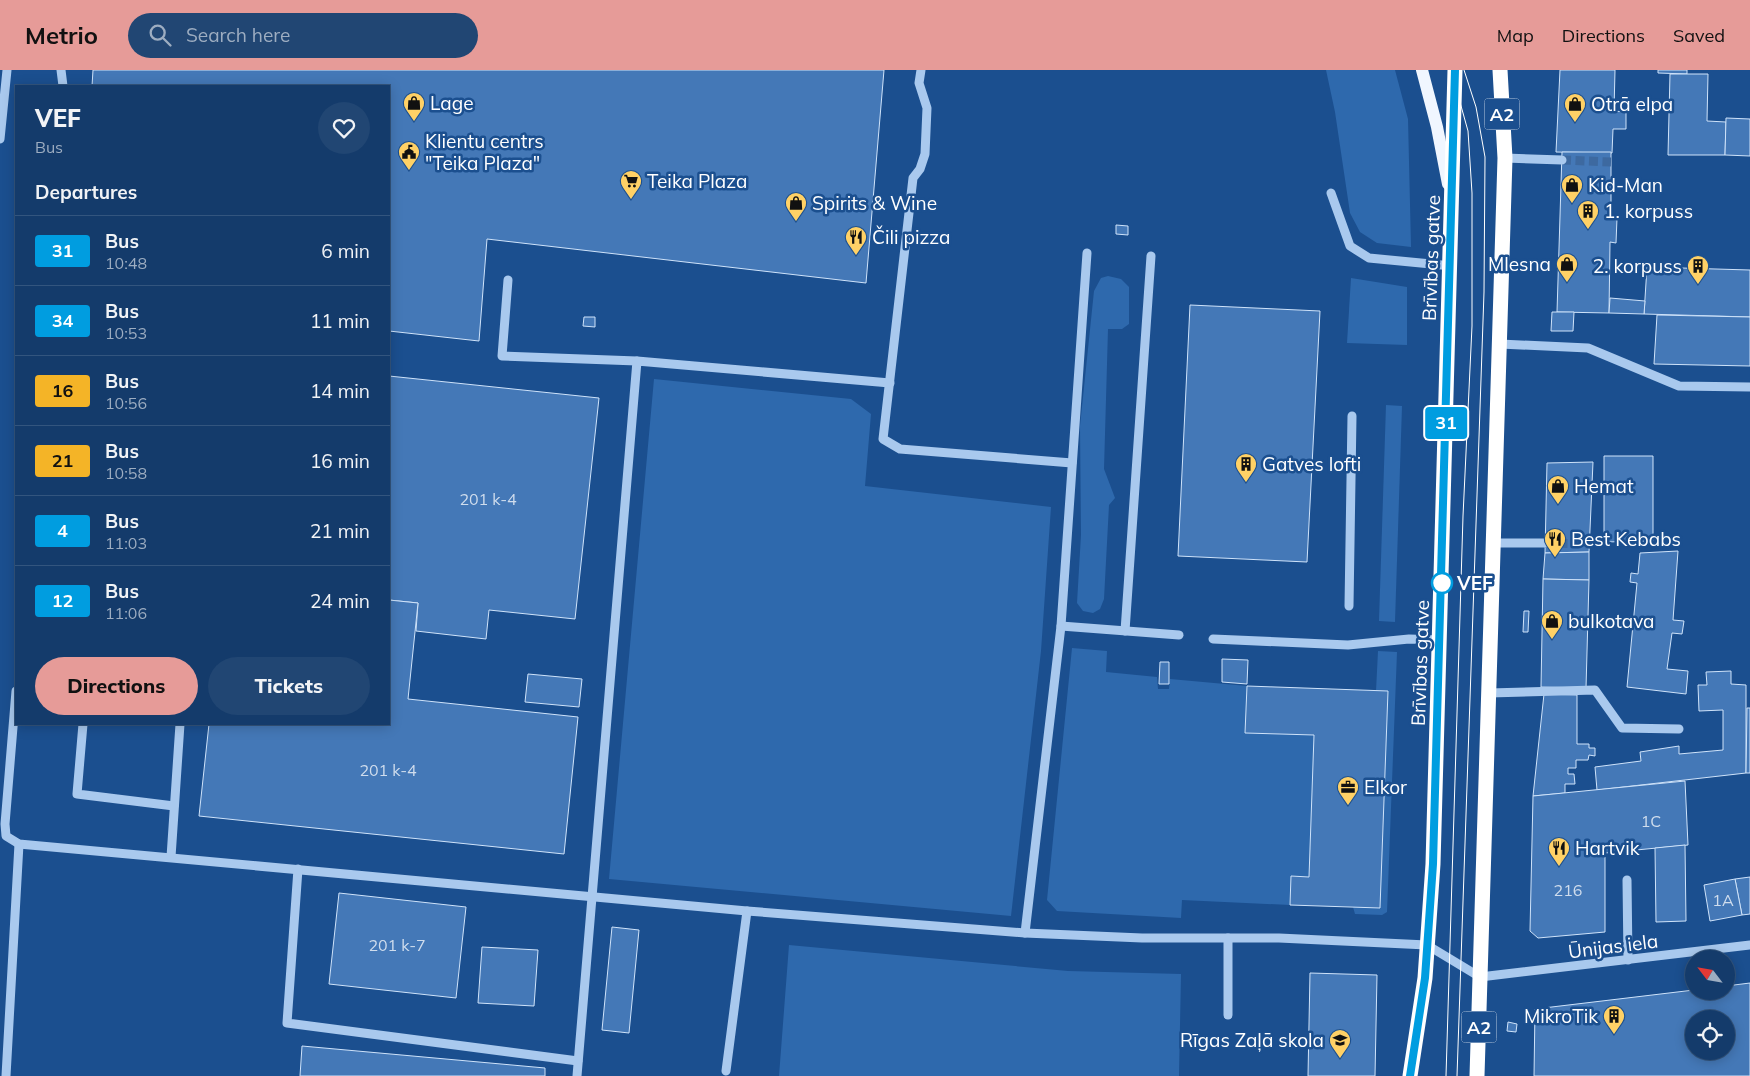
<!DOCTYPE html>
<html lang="en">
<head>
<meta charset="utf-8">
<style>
	:root { --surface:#143b6b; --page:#214673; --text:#f1f3f6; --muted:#9dadc1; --line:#33557e; --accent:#e69b98 }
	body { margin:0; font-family:Mulish,sans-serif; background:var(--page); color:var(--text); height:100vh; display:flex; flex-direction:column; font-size:19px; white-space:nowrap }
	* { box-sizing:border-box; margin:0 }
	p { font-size:16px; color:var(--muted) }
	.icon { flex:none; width:28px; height:28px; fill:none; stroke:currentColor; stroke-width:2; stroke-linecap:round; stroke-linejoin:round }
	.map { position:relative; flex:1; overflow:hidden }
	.drawer { position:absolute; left:15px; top:15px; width:375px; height:640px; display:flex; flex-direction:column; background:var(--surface); border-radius:0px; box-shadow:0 2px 12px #0003,0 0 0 1px var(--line) }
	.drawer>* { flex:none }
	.badge { padding:0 10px; border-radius:4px; font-size:18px; line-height:32px }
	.needle { width:32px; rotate:301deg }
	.controls { position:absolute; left:1685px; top:880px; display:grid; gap:10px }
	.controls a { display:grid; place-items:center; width:50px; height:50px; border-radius:50%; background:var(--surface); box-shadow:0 2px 12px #0003,0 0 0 1px var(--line); font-size:25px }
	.map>.badge { position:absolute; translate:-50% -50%; box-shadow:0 0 0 2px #fff }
	h2 { padding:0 20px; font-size:19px; line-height:45px }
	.round { display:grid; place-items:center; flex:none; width:52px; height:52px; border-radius:26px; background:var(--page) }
	.summary { display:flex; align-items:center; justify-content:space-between; height:85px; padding:0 20px }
	h1 { font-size:24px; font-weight:800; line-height:38px }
	.primary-button { display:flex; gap:10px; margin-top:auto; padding:10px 20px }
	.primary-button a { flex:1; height:58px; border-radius:30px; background:var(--accent); color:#111; font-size:20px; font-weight:800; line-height:58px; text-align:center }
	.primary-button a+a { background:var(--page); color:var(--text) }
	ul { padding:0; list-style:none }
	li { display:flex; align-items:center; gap:15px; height:70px; padding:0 20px; border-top:1px solid var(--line) }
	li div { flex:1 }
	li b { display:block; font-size:19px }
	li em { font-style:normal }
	li .badge { min-width:55px; font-weight:700; text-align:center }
	header { display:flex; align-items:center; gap:30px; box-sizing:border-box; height:70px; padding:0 25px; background:var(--accent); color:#111 }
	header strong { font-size:24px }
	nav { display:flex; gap:28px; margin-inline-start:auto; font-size:18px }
	.search { width:350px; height:45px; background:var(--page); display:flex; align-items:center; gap:12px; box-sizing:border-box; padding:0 18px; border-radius:28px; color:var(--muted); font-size:19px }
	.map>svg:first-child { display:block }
	.green { fill:#2e69ad }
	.building { fill:#4478b7; stroke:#cfe3fa; fill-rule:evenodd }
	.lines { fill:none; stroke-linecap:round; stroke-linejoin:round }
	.minor-tunnel { stroke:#3d69a0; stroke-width:9; stroke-dasharray:9 4.5; stroke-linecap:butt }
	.minor { stroke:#a9c9ee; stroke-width:9 }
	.major { stroke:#f0f6ff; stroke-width:12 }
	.highway { stroke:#fff; stroke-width:15 }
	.tram { stroke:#fff; stroke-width:1 }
	.line-casing { stroke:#fff; stroke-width:11 }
	.line { stroke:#009de0; stroke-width:8 }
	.stop-dot { fill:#fff; stroke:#009de0; stroke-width:2.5 }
	.labels { text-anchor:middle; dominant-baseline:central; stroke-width:5; stroke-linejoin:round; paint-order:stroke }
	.number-label { font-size:16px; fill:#d0dded }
	.shield { fill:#1b4f8f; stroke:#bbcadd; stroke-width:1 }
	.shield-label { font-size:18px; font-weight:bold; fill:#fff }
	.poi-label { font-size:19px; fill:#fff; stroke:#1b4f8f; text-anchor:start }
	.street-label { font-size:19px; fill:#fff; stroke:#1b4f8f }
	.stop-label { font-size:19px; font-weight:bold; fill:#fff; stroke:#1b4f8f; text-anchor:start }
</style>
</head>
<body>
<header>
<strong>Metrio</strong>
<div class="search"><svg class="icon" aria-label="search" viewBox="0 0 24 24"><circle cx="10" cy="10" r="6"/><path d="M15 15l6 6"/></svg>Search here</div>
<nav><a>Map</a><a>Directions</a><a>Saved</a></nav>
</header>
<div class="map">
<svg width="1750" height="1006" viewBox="0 0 1750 1006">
	<rect width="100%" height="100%" fill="#1b4f8f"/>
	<g class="green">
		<path d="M 1326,0 L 1395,0 L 1408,49 L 1411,177 L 1377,173 L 1360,162 L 1350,143 L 1335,42 Z"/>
		<path d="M 1108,206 L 1121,209 L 1129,217 L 1129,254 L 1122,259 L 1108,259 L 1104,399 L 1115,428 L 1109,435 L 1104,529 L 1100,539 L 1093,543 L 1083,541 L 1077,533 L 1081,465 L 1080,356 L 1094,221 L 1101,208 Z"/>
		<path d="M 1351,208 L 1407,217 L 1407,275 L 1347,273 Z"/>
		<path d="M 654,309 L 851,329 L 871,344 L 865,416 L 1051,437 L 1041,581 L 1011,846 L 609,809 Z"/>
		<path d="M 1386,335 L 1402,336 L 1395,552 L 1379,551 Z"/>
		<path d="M 1072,578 L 1107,581 L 1106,602 L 1157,607 L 1158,619 L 1169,619 L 1170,609 L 1247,616 L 1245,663 L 1314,665 L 1309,807 L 1291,806 L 1290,835 L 1182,830 L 1181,848 L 1057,841 L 1047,830 Z"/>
		<path d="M 1378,581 L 1397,582 L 1387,842 L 1382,845 L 1355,844 L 1353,837 L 1380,837 L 1388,621 L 1376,621 Z"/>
		<path d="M 789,875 L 1068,901 L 1181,904 L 1179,1006 L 779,1006 Z"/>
	</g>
	<g class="building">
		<path d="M 93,0 L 884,0 L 866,213 L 487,169 L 479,271 L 389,261 L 389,16 L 92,16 Z"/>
		<path d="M 1560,0 L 1615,0 L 1614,41 L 1626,42 L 1626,59 L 1613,59 L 1612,83 L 1556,82 Z"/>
		<path d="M 1658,0 L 1687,0 L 1687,4 L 1658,3 Z"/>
		<path d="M 1670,4 L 1708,4 L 1707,51 L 1726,52 L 1725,85 L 1668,85 Z"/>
		<path d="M 1726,48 L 1750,49 L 1750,86 L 1725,85 Z"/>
		<path d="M 1562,82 L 1611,82 L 1611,147 L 1617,148 L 1616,173 L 1610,172 L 1609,243 L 1557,242 Z"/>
		<path d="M 1116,155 L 1128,156 L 1128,165 L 1116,164 Z"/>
		<path d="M 1647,197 L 1750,200 L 1750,247 L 1644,244 Z"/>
		<path d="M 1610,228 L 1645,231 L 1644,244 L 1609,243 Z"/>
		<path d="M 1190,235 L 1320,241 L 1307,492 L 1178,486 Z"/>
		<path d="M 1552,242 L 1574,242 L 1573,261 L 1551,261 Z"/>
		<path d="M 1657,245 L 1750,247 L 1750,296 L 1654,294 Z"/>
		<path d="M 584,247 L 595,247 L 595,257 L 583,256 Z"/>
		<path d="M 389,306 L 599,328 L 575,549 L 489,540 L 486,569 L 416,561 L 418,533 L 389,530 Z"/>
		<path d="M 1604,386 L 1653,386 L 1653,471 L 1604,472 Z"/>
		<path d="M 1593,392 L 1589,482 L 1545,483 L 1547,393 Z"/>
		<path d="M 1678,481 L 1673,550 L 1684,551 L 1682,564 L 1672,563 L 1667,599 L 1688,601 L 1686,624 L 1627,617 L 1637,513 L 1630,512 L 1631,503 L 1638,504 L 1640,483 Z"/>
		<path d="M 1589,482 L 1589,510 L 1543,509 L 1545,483 Z"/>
		<path d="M 1543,509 L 1589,510 L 1586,618 L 1541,617 Z"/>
		<path d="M 389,530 L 418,533 L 408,629 L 578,647 L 564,784 L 199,746 L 209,654 L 389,654 Z"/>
		<path d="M 1524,541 L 1529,541 L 1528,562 L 1523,562 Z"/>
		<path d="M 1222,589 L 1248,590 L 1247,614 L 1222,612 Z"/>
		<path d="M 1160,592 L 1169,592 L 1169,614 L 1159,614 Z"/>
		<path d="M 1731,601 L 1731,614 L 1746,615 L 1746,703 L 1597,720 L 1595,697 L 1641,691 L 1640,682 L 1679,676 L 1679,684 L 1723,680 L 1723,640 L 1699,641 L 1698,615 L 1707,615 L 1706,602 Z"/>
		<path d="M 528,604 L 582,609 L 579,637 L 525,632 Z"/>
		<path d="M 1247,616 L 1388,621 L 1380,838 L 1290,835 L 1291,806 L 1309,807 L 1314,665 L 1245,663 Z"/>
		<path d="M 1544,624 L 1577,625 L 1577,674 L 1589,674 L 1589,678 L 1595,678 L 1595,686 L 1589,685 L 1588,690 L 1576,690 L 1576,698 L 1568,698 L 1568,704 L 1574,704 L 1575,714 L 1565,714 L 1565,723 L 1533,726 Z"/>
		<path d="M 1747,638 L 1750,638 L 1750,703 L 1746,703 Z"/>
		<path d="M 1685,711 L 1688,775 L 1605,783 L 1605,862 L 1538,868 L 1530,861 L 1533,726 Z"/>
		<path d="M 1685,775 L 1686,851 L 1656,852 L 1655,778 Z"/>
		<path d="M 1750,807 L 1750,844 L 1742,845 L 1735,809 Z"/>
		<path d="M 1735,809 L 1742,845 L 1710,851 L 1704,815 Z"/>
		<path d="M 339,823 L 466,837 L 456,928 L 329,914 Z"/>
		<path d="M 612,857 L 639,860 L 629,963 L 602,960 Z"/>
		<path d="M 482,877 L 538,880 L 534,936 L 478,933 Z"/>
		<path d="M 1310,903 L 1377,905 L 1375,1006 L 1308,1006 Z"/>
		<path d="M 1750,913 L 1750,1006 L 1534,1006 L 1535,939 L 1694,920 L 1726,921 L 1726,916 ZM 1694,949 L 1726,949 L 1726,981 L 1694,981 Z"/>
		<path d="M 1508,952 L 1517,954 L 1516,962 L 1507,961 Z"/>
		<path d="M 302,976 L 545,998 L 545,1006 L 300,1006 Z"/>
	</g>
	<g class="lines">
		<g class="minor-tunnel">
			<path d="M 1562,90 L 1611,92"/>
			<path d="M 1545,473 L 1590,474"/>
		</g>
		<g class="minor">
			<path d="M 61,0 L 63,16"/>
			<path d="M 921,0 L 919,13 L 927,38 L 925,84 L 920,99 L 913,108 L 883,369 L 900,379 L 1072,393"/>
			<path d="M 0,69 L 7,0"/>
			<path d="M 1505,88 L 1562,90"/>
			<path d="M 1331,123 L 1350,176 L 1369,188 L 1452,196"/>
			<path d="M 508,210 L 502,286 L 637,291"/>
			<path d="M 1500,274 L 1588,278 L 1679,316 L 1750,317"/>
			<path d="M 1494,473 L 1545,473"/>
			<path d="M 1349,536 L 1352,346"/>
			<path d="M 1061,556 L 1179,565"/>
			<path d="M 1125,561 L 1151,186"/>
			<path d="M 1213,569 L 1348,575 L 1409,569 L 1441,570"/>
			<path d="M 16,621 L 5,754 L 6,766 L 19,774 L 747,841 L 1025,863 L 1142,868 L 1279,868 L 1427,875 L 1480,907 L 1750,875"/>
			<path d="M 1489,623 L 1595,620 L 1622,658 L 1679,659"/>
			<path d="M 83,654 L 77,724 L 174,736"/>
			<path d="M 171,787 L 180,654"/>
			<path d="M 298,799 L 287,953 L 578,991"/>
			<path d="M 1627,810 L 1628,890"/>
			<path d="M 1025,863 L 1061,556 L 1087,183"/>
			<path d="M 1228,945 L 1228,868"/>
			<path d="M 726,1001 L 747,841"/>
			<path d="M 6,1006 L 19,774"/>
			<path d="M 577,1006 L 637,291 L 890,313"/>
		</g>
		<path class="major" d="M 1422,0 L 1437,57 L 1448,114"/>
		<g class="highway">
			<path d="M 1410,1006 L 1425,908 L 1433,794 L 1455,0"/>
			<path d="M 1477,1006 L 1505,88 L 1500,0"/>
		</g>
		<g class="tram">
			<path d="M 1446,1006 L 1463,446 L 1472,256 L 1472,123 L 1468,61 L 1451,0"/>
			<path d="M 1457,1006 L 1484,222 L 1485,87 L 1476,37 L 1464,0"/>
		</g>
	</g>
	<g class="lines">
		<g class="line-casing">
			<path id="line" d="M 1410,1006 L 1425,908 L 1433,794 L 1455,0"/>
		</g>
		<use href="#line" class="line"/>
	</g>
	<defs>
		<g id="shop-pin" transform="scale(1.125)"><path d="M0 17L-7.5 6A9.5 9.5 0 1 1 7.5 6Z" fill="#ffd166" stroke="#1b4f8f"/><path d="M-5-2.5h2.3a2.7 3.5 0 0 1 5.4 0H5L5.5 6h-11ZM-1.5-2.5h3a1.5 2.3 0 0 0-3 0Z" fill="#111"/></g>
		<g id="civic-pin" transform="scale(1.125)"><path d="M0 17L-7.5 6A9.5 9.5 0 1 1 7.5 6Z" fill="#ffd166" stroke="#1b4f8f"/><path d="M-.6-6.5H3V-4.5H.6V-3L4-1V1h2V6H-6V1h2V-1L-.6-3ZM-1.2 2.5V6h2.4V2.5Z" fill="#111"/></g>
		<g id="supermarket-pin" transform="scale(1.125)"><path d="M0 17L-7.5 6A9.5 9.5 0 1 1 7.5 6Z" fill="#ffd166" stroke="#1b4f8f"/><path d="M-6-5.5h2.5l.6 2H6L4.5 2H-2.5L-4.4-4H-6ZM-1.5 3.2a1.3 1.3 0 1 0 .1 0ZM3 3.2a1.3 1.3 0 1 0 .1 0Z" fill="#111"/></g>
		<g id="building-pin" transform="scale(1.125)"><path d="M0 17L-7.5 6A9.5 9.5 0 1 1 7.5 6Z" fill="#ffd166" stroke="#1b4f8f"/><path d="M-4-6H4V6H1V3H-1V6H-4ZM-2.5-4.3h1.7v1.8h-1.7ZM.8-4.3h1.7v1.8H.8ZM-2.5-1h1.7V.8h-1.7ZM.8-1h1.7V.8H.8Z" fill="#111"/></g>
		<g id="restaurant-pin" transform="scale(1.125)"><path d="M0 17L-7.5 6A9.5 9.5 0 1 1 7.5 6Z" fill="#ffd166" stroke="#1b4f8f"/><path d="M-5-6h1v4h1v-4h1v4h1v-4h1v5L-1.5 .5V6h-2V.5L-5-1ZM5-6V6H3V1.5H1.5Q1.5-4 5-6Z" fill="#111"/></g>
		<g id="office-pin" transform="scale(1.125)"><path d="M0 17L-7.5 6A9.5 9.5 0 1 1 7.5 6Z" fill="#ffd166" stroke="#1b4f8f"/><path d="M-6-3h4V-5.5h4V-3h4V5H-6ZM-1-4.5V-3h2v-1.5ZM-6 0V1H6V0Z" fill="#111"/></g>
		<g id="school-pin" transform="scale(1.125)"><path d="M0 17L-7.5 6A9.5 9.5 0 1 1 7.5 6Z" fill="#ffd166" stroke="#1b4f8f"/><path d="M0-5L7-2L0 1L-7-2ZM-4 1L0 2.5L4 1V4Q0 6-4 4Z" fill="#111"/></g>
	</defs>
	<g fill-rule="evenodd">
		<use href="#shop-pin" x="414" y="33"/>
		<use href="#shop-pin" x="1575" y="34"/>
		<use href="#civic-pin" x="409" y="82"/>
		<use href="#supermarket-pin" x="631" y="111"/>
		<use href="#shop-pin" x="1572" y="115"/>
		<use href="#shop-pin" x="796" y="133"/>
		<use href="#building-pin" x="1588" y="141"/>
		<use href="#restaurant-pin" x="856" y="167"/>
		<use href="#shop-pin" x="1567" y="194"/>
		<use href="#building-pin" x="1698" y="196"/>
		<use href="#building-pin" x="1246" y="394"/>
		<use href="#shop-pin" x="1558" y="416"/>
		<use href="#restaurant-pin" x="1555" y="469"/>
		<use href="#shop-pin" x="1552" y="551"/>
		<use href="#office-pin" x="1348" y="717"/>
		<use href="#restaurant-pin" x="1559" y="778"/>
		<use href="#building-pin" x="1614" y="946"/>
		<use href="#school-pin" x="1340" y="970"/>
	</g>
	<circle class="stop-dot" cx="1442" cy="513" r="10"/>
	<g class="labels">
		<g class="number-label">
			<text x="488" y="429">201 k-4</text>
			<text x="388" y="700">201 k-4</text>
			<text x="1651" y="751">1C</text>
			<text x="1568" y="820">216</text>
			<text x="1723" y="830">1A</text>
			<text x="397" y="875">201 k-7</text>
		</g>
		<g class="shield">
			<rect x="1484.5" y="28.5" width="35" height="31" rx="4"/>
			<rect x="1461.5" y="941.5" width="35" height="31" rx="4"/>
		</g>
		<g class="shield-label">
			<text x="1502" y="44">A2</text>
			<text x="1479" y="957">A2</text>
		</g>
		<g class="poi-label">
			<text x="430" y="33">Lage</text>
			<text x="1591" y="34">Otrā elpa</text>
			<text x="425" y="71">Klientu centrs<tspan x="425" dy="22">"Teika Plaza"</tspan></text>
			<text x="647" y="111">Teika Plaza</text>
			<text x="1588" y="115">Kid-Man</text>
			<text x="812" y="133">Spirits &amp; Wine</text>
			<text x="1604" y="141">1. korpuss</text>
			<text x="872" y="167">Čili pizza</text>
			<text x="1551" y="194" text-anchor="end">Mlesna</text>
			<text x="1682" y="196" text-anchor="end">2. korpuss</text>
			<text x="1262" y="394">Gatves lofti</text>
			<text x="1574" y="416">Hemat</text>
			<text x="1571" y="469">Best Kebabs</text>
			<text x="1568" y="551">bulkotava</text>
			<text x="1364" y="717">Elkor</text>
			<text x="1575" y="778">Hartvik</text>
			<text x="1598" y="946" text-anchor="end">MikroTik</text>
			<text x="1324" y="970" text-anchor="end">Rīgas Zaļā skola</text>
		</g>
		<g class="street-label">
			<text transform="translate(1431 188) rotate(-88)">Brīvības gatve</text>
			<text transform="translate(1420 593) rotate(-88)">Brīvības gatve</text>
			<text transform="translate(1613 876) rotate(-7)">Ūnijas iela</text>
		</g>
		<g class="stop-label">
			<text x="1457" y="513">VEF</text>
		</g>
	</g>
</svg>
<div class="controls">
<a><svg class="needle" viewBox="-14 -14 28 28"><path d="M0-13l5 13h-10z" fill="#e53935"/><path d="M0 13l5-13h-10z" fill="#9dadc1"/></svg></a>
<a><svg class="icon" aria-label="locate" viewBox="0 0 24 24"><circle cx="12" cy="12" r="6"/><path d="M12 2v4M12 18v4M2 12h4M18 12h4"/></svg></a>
</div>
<b class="badge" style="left:1446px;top:353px;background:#009de0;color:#fff">31</b>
<section class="drawer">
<div class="summary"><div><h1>VEF</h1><p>Bus</p></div><a class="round"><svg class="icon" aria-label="heart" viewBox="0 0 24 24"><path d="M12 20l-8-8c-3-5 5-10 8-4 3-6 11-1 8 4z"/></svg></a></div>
<h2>Departures</h2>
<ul>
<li><span class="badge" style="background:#009de0;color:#fff">31</span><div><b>Bus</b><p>10:48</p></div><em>6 min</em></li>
<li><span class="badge" style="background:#009de0;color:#fff">34</span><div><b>Bus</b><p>10:53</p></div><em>11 min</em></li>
<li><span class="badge" style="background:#f4b427;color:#111">16</span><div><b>Bus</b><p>10:56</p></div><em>14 min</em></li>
<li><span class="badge" style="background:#f4b427;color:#111">21</span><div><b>Bus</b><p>10:58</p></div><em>16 min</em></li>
<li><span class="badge" style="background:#009de0;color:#fff">4</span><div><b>Bus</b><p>11:03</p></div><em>21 min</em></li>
<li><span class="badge" style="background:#009de0;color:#fff">12</span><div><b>Bus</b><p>11:06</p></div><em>24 min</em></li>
</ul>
<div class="primary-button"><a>Directions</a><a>Tickets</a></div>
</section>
</div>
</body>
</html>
